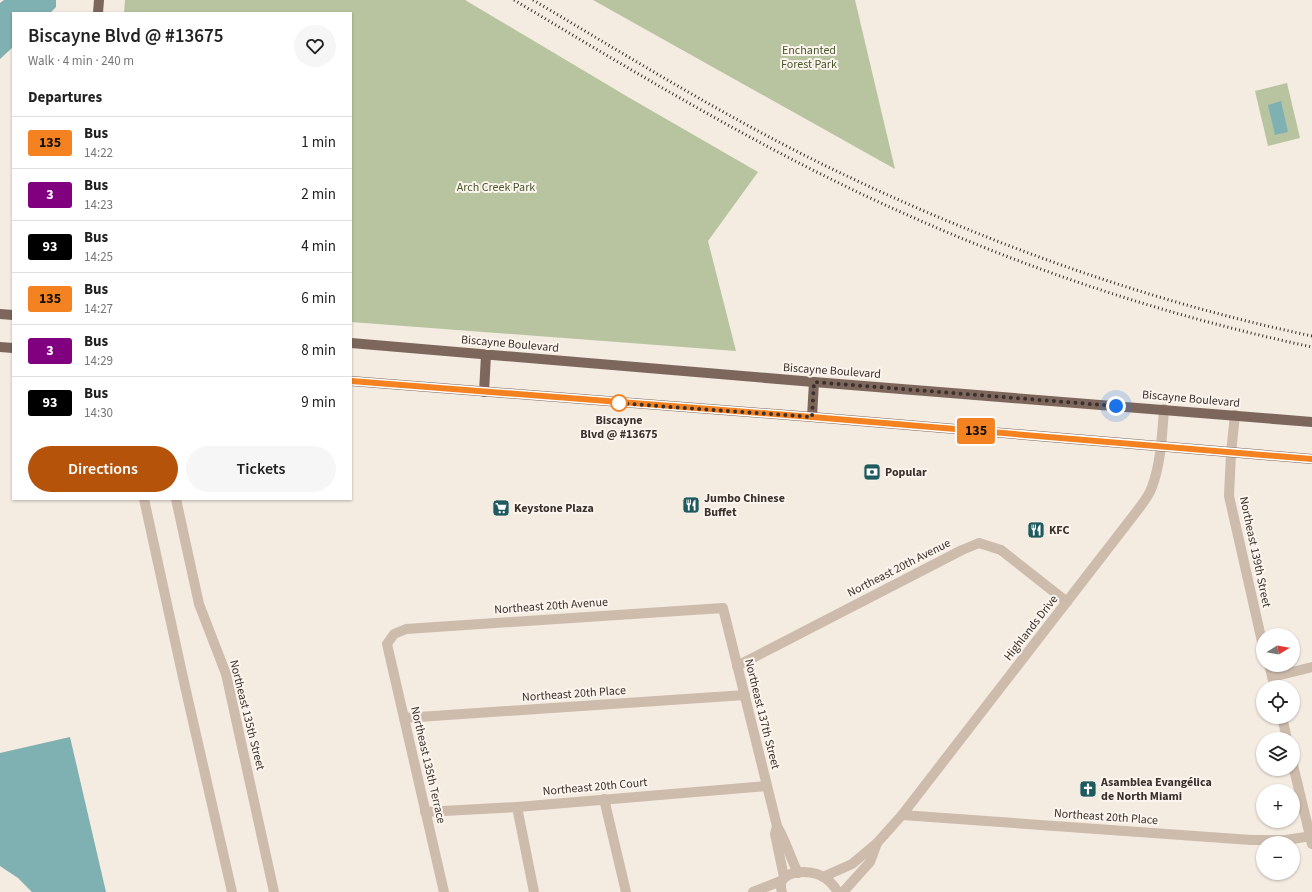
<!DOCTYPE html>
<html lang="en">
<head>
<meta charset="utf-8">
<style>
	:root { --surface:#fff; --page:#f6f6f6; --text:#222; --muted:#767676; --line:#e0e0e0; --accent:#b45309 }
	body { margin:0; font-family:"Source Sans 3",sans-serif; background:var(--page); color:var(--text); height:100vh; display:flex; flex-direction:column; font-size:15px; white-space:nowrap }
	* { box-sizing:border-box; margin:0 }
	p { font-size:13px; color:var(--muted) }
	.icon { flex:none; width:22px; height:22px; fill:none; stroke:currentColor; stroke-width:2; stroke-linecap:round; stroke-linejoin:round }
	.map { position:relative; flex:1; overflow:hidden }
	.side { position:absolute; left:12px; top:12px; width:340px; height:488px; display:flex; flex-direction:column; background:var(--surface); border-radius:0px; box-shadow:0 1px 3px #0004 }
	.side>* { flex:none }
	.badge { padding:0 8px; border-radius:3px; font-size:14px; line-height:26px }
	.needle { width:26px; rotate:79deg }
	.fabs { position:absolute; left:1256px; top:628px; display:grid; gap:8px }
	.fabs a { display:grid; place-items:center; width:44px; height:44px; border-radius:50%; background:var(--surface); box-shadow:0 1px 3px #0004; font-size:20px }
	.you { position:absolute; width:20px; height:20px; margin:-10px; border:3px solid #fff; border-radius:50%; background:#1a73e8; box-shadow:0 0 0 6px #1a73e833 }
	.map>.badge { position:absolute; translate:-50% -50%; box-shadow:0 0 0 2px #fff }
	h2 { padding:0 16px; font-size:15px; line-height:36px }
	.round { display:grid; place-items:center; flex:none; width:42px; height:42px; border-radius:21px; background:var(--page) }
	.summary { display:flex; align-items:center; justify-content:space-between; height:68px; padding:0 16px }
	h1 { font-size:19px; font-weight:600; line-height:30px }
	.cta { display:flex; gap:8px; margin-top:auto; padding:8px 16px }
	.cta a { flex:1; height:46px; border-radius:24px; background:var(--accent); color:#fff; font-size:16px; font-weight:600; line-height:46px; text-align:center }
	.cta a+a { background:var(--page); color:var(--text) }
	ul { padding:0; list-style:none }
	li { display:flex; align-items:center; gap:12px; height:52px; padding:0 16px; border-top:1px solid var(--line) }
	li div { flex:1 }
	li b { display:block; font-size:15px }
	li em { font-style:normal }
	li .badge { min-width:44px; font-weight:700; text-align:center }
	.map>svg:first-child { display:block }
	.green { fill:#b8c4a0 }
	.water { fill:#7fb0b2 }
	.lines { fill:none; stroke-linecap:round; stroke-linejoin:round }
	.minor { stroke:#cdbbac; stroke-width:10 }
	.major { stroke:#7d675c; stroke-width:10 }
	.rail { stroke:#3b302b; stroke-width:3; stroke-dasharray:1 3; stroke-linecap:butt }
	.line-casing { stroke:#fff; stroke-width:9 }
	.line { stroke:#f58220; stroke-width:6 }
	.walk { stroke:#3b302b; stroke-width:4; stroke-dasharray:0 7.2 }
	.stop-dot { fill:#fff; stroke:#f58220; stroke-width:2 }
	.labels { text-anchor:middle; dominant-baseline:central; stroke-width:4; stroke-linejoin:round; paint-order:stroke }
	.park-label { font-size:12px; fill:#4a5a2e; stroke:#fbf5ee }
	.street-label { font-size:12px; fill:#3b302b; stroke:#fbf5ee }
	.stop-label { font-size:12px; font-weight:bold; fill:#3b302b; stroke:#fbf5ee }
	.poi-label { font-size:12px; font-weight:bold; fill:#3b302b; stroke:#fbf5ee; text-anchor:start }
</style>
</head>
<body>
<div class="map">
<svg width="1312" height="892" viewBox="0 0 1312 892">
	<rect width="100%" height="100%" fill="#f4ebe1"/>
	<g class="green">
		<path d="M 125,0 L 465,0 L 628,97 L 758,172 L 708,241 L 736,351 L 351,322 L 351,13 L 124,13 Z"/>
		<path d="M 593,0 L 855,0 L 895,169 Z"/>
		<path d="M 1287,83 L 1300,138 L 1268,146 L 1255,91 Z"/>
	</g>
	<g class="water">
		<path d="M 4,0 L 56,0 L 56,7 L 50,13 L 13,13 L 13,47 L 0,59 L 0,3 Z"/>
		<path d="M 1281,101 L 1288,132 L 1275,135 L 1268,105 Z"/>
		<path d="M 70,737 L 106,892 L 32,892 L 18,878 L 0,866 L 0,753 Z"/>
	</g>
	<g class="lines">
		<g class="minor">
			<path d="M 1235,415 L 1231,453 L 1229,496 L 1263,646"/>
			<path d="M 144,499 L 184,682 L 232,892"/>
			<path d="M 176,499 L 199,604 L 226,674 L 274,892"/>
			<path d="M 1269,665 L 1275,687"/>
			<path d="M 737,666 L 962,550 L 979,543 L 1001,550 L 1067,602"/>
			<path d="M 1272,677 L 1312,667"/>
			<path d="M 1282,717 L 1287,739"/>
			<path d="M 404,718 L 745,695"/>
			<path d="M 1293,765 L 1312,844"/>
			<path d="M 604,799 L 626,892"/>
			<path d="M 517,807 L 534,892"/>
			<path d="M 425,812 L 517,807 L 767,786"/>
			<path d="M 902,815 L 1251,840 L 1286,840 L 1312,836"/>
			<path d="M 777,826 L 775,834 L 784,877"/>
			<path d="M 823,877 L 852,864 L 877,843 L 902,815 L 1137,511 C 1142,504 1149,496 1152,487 C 1161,463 1162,435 1164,409"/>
			<path d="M 444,892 L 387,644 L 394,634 L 406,629 L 723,608 L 777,826 C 786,841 790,857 798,873"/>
			<path d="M 753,892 L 781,881"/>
			<path d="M 782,892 C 775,871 803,870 817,874 C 826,877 833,884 838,892"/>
			<path d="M 843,892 L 870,862 L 877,843"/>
		</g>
		<g class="major">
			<path d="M 98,13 L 99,0"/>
			<path d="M 0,314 L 13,315"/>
			<path d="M 351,343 L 814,382 L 1312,422"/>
			<path d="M 0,347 L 13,348"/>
			<path d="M 351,381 L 812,417 L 1312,459"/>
			<path d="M 484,392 L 486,355"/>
			<path d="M 812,417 L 814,382"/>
		</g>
		<g class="rail">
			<path d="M 514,0 C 641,76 768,153 903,213 C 1034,272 1171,317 1312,347"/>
			<path d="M 533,0 C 629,57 724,116 824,165 C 980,241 1142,300 1312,336"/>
		</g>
	</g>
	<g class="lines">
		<g class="line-casing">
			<path id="line" d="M 351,381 L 812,417 L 1312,459"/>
		</g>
		<use href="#line" class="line"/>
		<path class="walk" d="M 619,403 L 616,403 L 812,417 L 814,382 L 1116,406"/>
	</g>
	<defs>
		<g id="bank-square" transform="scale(0.9)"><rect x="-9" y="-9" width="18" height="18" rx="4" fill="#1f5a5e" stroke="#fbf5ee"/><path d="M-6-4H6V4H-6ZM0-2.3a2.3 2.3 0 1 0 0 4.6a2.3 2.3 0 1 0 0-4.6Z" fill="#fff"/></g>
		<g id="restaurant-square" transform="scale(0.9)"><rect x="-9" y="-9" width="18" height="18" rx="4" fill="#1f5a5e" stroke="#fbf5ee"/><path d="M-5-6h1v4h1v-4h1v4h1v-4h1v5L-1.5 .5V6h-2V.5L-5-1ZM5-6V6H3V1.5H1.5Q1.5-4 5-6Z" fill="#fff"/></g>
		<g id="supermarket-square" transform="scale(0.9)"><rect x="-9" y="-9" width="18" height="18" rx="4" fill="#1f5a5e" stroke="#fbf5ee"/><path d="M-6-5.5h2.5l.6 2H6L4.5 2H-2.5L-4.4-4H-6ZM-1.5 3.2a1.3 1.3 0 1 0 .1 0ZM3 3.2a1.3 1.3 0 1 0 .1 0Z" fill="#fff"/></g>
		<g id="church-square" transform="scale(0.9)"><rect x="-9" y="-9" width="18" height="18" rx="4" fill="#1f5a5e" stroke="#fbf5ee"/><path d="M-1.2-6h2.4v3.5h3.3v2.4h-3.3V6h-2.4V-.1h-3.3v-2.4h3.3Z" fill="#fff"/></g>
	</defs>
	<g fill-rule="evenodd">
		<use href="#bank-square" x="872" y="472"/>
		<use href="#restaurant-square" x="691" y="505"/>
		<use href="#supermarket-square" x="501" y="508"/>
		<use href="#restaurant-square" x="1036" y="530"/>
		<use href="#church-square" x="1088" y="789"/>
	</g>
	<circle class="stop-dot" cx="619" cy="403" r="8"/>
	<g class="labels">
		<g class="park-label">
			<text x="809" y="50">Enchanted<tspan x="809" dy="14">Forest Park</tspan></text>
			<text x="496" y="187">Arch Creek Park</text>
		</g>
		<g class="street-label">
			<text transform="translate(510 344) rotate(5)">Biscayne Boulevard</text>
			<text transform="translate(832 371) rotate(4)">Biscayne Boulevard</text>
			<text transform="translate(1191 399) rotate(5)">Biscayne Boulevard</text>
			<text transform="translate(1255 552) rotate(78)">Northeast 139th Street</text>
			<text transform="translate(899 568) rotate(-27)">Northeast 20th Avenue</text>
			<text transform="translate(551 606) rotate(-4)">Northeast 20th Avenue</text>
			<text transform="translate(1031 628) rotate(-52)">Highlands Drive</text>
			<text transform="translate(574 694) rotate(-4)">Northeast 20th Place</text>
			<text transform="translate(762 714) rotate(76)">Northeast 137th Street</text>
			<text transform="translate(247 715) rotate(76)">Northeast 135th Street</text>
			<text transform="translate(428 765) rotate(77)">Northeast 135th Terrace</text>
			<text transform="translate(595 787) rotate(-5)">Northeast 20th Court</text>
			<text transform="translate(1106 817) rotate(4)">Northeast 20th Place</text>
		</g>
		<g class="stop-label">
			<text x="619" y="420">Biscayne<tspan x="619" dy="14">Blvd @ #13675</tspan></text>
		</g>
		<g class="poi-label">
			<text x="885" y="472">Popular</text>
			<text x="704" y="498">Jumbo Chinese<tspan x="704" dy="14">Buffet</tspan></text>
			<text x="514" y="508">Keystone Plaza</text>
			<text x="1049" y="530">KFC</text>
			<text x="1101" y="782">Asamblea Evangélica<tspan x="1101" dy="14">de North Miami</tspan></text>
		</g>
	</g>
</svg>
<div class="fabs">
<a><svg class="needle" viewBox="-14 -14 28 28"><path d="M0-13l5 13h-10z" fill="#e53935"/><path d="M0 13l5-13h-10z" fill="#767676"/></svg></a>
<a><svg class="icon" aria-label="locate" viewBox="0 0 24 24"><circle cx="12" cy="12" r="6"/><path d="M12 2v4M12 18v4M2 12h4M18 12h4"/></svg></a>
<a><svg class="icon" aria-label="layers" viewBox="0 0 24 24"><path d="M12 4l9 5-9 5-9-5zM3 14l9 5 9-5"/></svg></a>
<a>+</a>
<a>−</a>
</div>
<div class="you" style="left:1116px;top:406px"></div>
<b class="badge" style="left:976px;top:431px;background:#f58220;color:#111">135</b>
<section class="side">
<div class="summary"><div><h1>Biscayne Blvd @ #13675</h1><p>Walk · 4 min · 240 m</p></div><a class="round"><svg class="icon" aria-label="heart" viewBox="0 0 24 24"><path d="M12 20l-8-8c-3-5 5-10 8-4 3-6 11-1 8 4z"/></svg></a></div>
<h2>Departures</h2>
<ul>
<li><span class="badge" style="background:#f58220;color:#111">135</span><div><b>Bus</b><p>14:22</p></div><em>1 min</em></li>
<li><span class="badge" style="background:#800080;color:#fff">3</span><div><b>Bus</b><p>14:23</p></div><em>2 min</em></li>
<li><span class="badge" style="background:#000;color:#fff">93</span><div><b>Bus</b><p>14:25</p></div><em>4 min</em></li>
<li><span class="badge" style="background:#f58220;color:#111">135</span><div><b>Bus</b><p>14:27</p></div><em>6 min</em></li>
<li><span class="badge" style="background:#800080;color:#fff">3</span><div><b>Bus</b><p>14:29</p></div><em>8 min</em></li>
<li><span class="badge" style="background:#000;color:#fff">93</span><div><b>Bus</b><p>14:30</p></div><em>9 min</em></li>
</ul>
<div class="cta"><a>Directions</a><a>Tickets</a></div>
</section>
</div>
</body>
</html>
